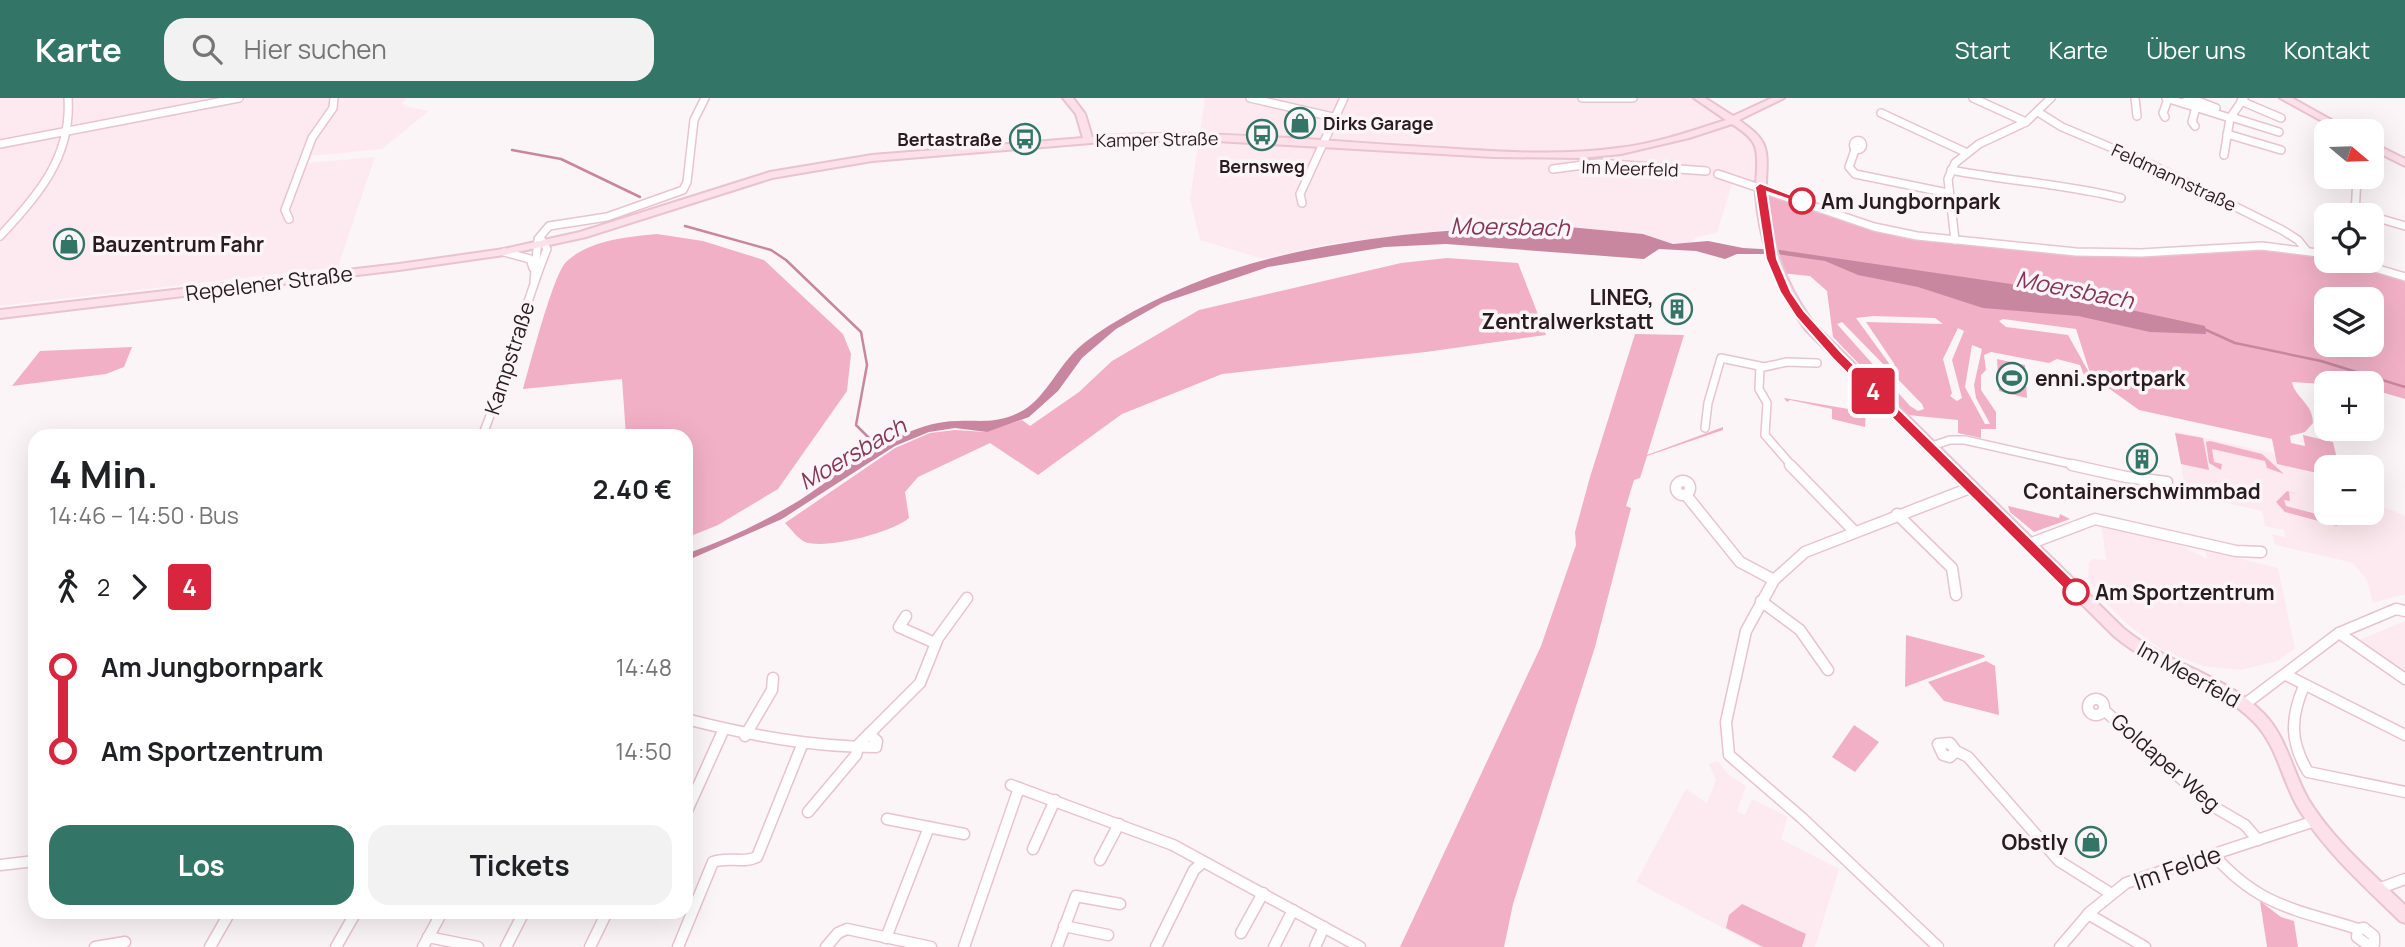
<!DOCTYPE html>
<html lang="de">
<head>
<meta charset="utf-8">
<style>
	:root { --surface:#fff; --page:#f2f2f2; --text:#202124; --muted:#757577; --accent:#337667 }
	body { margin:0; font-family:Manrope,sans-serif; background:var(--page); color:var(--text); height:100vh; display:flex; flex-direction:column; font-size:26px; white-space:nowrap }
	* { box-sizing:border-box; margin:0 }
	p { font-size:23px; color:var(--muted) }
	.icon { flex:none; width:38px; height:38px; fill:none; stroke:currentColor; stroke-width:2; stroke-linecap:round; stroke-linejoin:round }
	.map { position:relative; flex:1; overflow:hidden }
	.side { position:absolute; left:28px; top:331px; width:665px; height:490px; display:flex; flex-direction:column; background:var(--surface); border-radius:21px; box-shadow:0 7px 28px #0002 }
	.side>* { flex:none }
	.badge { padding:0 14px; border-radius:5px; font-size:24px; line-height:46px }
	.needle { width:46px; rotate:109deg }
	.fabs { position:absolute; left:2314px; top:21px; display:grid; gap:14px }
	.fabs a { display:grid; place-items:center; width:70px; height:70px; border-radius:14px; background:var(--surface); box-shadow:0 7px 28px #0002; font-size:35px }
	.map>.badge { position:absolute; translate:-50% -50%; box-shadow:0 0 0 4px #fff }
	.legs { display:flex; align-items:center; gap:10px; height:77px; padding:0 21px; font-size:23px }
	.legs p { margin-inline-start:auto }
	.summary { display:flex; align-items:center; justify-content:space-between; height:119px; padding:0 21px }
	h1 { font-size:38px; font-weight:700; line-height:52px }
	.action { display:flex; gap:14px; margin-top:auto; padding:14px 21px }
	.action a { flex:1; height:80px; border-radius:21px; background:var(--accent); color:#fff; font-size:28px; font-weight:700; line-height:80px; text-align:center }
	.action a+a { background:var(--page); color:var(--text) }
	ul { padding:0 21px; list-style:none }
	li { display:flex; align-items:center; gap:24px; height:84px; font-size:26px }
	li i { display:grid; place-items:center; width:10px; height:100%; margin:0 9px; background:currentColor }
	li i::after { content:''; width:18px; height:18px; margin:-9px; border:5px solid; border-radius:50%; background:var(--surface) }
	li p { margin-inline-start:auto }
	li:first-child i { background:linear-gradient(#0000 50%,currentColor 0) }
	li:last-child i { background:linear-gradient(currentColor 50%,#0000 0) }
	header { display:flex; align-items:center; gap:42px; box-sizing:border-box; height:98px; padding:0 35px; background:var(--accent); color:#fff }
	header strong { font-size:33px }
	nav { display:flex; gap:38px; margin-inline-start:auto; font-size:24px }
	.search { width:490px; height:63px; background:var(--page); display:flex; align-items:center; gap:18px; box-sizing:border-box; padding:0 24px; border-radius:21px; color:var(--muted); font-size:26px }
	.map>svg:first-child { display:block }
	.built { fill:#fdeaf0 }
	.green { fill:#f1b0c6; fill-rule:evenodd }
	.water { fill:#c8879e }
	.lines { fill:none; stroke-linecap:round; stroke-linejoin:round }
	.stream { stroke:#c8879e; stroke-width:2.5 }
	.street-far1-casing { stroke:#e8c3d0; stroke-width:10 }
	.street-casing { stroke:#e8c3d0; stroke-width:13 }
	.secondary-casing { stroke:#e8c3d0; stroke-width:4 }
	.street-far1 { stroke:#fff; stroke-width:7 }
	.street { stroke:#fff; stroke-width:10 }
	.secondary { fill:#fce0ea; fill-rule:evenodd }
	.line-1 { fill:#d7263d; stroke:#fff; stroke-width:2 }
	.stop-1-dot { fill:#fff; stroke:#d7263d; stroke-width:3.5 }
	.labels { text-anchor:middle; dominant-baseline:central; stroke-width:7; stroke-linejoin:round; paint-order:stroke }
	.far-poi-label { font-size:18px; font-weight:bold; fill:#291c20; stroke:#fcf5f7; text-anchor:start }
	.far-street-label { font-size:18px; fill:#291c20; stroke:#fcf5f7 }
	.stop-label { font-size:21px; font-weight:bold; fill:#291c20; stroke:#fcf5f7; text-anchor:start }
	.poi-label { font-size:21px; font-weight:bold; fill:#291c20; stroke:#fcf5f7; text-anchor:start }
	.street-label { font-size:21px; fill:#291c20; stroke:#fcf5f7 }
	.water-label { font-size:23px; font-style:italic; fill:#863758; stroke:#fcf5f7 }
	.near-street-label { font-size:24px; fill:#291c20; stroke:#fcf5f7 }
</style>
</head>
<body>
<header>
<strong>Karte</strong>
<div class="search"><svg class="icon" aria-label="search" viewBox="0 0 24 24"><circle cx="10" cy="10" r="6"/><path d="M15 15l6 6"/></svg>Hier suchen</div>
<nav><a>Start</a><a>Karte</a><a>Über uns</a><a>Kontakt</a></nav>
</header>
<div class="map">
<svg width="2405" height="849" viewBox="0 0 2405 849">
	<rect width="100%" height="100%" fill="#fcf5f7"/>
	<g class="built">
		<path d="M 0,0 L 407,0 L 400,7 L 429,13 L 382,51 L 312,58 L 307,65 L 375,59 L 338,169 L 0,208 Z"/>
		<path d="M 1205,0 L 1705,0 L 1757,44 L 1760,85 L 1734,79 L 1717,135 L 1697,139 L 1691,145 L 1673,146 L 1643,136 L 1548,127 L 1445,132 L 1329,146 L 1263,161 L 1200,142 L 1190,101 Z"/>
		<path d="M 2175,333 L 2276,356 L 2278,366 L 2326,377 L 2326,415 L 2371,415 L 2371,403 L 2405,418 L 2405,496 L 2373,505 L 2367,482 L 2353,465 L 2275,447 L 2272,436 L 2285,439 L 2284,432 L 2265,428 L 2262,413 L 2186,396 Z"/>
		<path d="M 2101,423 L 2159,435 L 2207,461 L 2205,452 L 2278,470 L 2295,550 L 2278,563 L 2240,572 L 2203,568 L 2162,552 L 2128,527 L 2100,499 L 2088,481 L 2089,465 L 2093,461 L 2106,462 Z"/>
		<path d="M 2405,523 L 2405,579 L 2354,544 Z"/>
		<path d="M 1718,663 L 1729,677 L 1746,688 L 1737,713 L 1745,717 L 1752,701 L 1788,719 L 1781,741 L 1839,771 L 1815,849 L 1759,849 L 1636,784 L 1686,691 L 1707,705 L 1716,682 L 1709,666 Z"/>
	</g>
	<g class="green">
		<path d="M 1770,96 L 1873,131 L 2023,152 L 2282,152 L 2326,158 L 2326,163 L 2344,163 L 2405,182 L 2405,301 L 2371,291 L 2371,285 C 2355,285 2341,279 2324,278 L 2322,286 L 2292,284 C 2295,300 2313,305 2313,325 L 2305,334 L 2290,338 L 2291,345 L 2305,348 L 2303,337 L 2333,344 L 2339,369 L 2326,369 L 2326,377 L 2277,366 L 2272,341 L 2139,312 L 2100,284 L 2099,278 L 2084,277 L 2080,267 L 2057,261 L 2049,265 L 1991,254 L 1984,257 L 1986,272 L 1981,277 L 1981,292 L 1996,314 L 1996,331 L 1981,331 L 1981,340 L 1958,335 L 1958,322 L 1908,317 L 1833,239 L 1827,193 L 1810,178 L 1779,175 L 1771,151 L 1766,98 ZM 2326,201 L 2371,201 L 2371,247 L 2326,247 ZM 1873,218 L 1935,220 L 1943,226 L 1866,224 L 1895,267 L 1891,268 L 1856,220 ZM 2003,221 L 2076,231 L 2091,278 L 2068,237 L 2006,229 L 1999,223 ZM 1842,224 L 1922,306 L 1924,311 L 1918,313 L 1910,308 L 1837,226 ZM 1958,230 L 1964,233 L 1952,262 L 1962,300 L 1957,303 L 1950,298 L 1952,295 L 1943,261 ZM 1972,247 L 1982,251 L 1974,287 L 1976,300 L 1990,326 L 1985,326 L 1965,289 Z"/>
		<path d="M 657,136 L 703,143 L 764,162 L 843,236 L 851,256 L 847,293 L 778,391 L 718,427 L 686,440 L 686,338 L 626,338 L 622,281 L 523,291 C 530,267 553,177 566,164 C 589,142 627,139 657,136 Z"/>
		<path d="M 1447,160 L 1518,165 L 1546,237 L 1426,254 L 1222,276 L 1122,316 L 1038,377 L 990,345 L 918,379 L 905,394 L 909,420 C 893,434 826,452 805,444 C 798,441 791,431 785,425 L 895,350 L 930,335 L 955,332 L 986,334 L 1022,322 L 1030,328 L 1079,294 L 1112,263 L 1199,212 L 1401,165 Z"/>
		<path d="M 1635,236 L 1684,237 L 1647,357 L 1723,329 L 1723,332 L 1647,358 L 1640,380 L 1634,382 L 1626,408 L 1631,410 L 1595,549 L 1513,806 L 1504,849 L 1400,849 L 1541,548 L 1576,447 L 1575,434 L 1590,379 Z"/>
		<path d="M 132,249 L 124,269 L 106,276 L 12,288 L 40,253 Z"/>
		<path d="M 1997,261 L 2025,267 L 2027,300 L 1999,293 Z"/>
		<path d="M 1784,300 L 1866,314 L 1865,329 L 1832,321 L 1832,311 L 1790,302 L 1787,304 Z"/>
		<path d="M 2175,335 L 2203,340 L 2209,372 L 2181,366 Z"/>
		<path d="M 2210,343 L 2262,356 L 2284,376 L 2267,370 L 2265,363 L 2212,351 L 2214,364 L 2222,366 L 2221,372 L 2209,365 L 2206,344 Z"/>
		<path d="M 2287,393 L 2300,397 L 2289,394 L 2290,403 L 2284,402 L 2286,408 L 2343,423 L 2335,422 L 2337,428 L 2285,414 L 2276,404 Z"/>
		<path d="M 2008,408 L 2059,420 L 2060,416 L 2070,421 L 2034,434 L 2010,414 Z"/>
		<path d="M 1906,537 L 1984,557 L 1985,559 L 1905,589 Z"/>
		<path d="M 1986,563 L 1995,568 L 1999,617 L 1944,603 L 1928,584 Z"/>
		<path d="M 1854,627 L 1879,644 L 1855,674 L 1832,659 Z"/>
		<path d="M 2260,803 L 2281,819 L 2294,823 L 2298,849 L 2267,849 Z"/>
		<path d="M 1742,806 L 1806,836 L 1802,849 L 1763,849 L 1726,830 L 1729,817 Z"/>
	</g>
	<path class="water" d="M 1548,127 L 1643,136 L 1673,146 L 1708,143 L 1743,150 L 1780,152 L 2011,186 L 2205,228 L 2206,236 L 2150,234 L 2078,218 L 1983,210 L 1918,189 L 1858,177 L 1825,163 L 1777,156 L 1737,156 L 1725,161 L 1696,153 L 1659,151 L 1644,161 L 1446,146 L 1385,149 L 1268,169 L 1162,205 L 1116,231 L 1082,260 L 1058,293 L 1029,319 L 987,334 L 955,330 L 929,334 L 895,348 L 782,421 L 686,463 L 686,456 C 726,442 764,424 800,402 C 831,382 859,356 893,341 C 914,331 935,323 958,323 C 983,322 996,326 1020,314 C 1041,304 1054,277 1069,260 C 1080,246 1100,233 1115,224 C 1244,146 1400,133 1548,127 Z"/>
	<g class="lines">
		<g class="stream">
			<path d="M 512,52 L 561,61 L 640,99"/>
			<path d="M 685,128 L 771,152 L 786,162 L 861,234 L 867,267 L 856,327 L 880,351"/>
			<path d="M 2204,231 L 2235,245 L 2321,263 L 2405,289"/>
		</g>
		<g class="street-far1-casing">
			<g id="street-far1">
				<path d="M 1250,0 L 1333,19"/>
				<path d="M 1582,0 L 1633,0"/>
				<path d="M 1973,0 L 2026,24"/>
				<path d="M 2135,0 L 2137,18"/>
				<path d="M 2166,0 L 2230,20"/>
				<path d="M 2241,3 L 2281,20"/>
				<path d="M 2183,5 L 2190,0 L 2216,10"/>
				<path d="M 2038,14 L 2062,29 L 2150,66 L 2282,132 L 2298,142 L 2306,152"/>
				<path d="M 1881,15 L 1965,54"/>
				<path d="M 2165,19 L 2163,15 L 2168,1"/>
				<path d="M 2231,19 L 2279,34"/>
				<path d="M 2195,28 L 2192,24 L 2196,9"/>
				<path d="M 2227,36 L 2281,52"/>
				<circle cx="1858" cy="47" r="4.5"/>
				<path d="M 0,46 L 239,0"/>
				<path d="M 1856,49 L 1849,69 L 1855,76 L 1948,95"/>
				<path d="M 2224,57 L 2230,20 L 2244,0"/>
				<path d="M 1553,71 L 1598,65 L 1706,73"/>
				<path d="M 1951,72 C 2008,83 2065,86 2121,100"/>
				<path d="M 1718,76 L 1874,129 L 1917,138 L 2076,154 L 2141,155 L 2262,148 L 2326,156"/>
				<path d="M 1302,105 L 1300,96 L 1344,0"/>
				<path d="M 2355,117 L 2357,79"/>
				<path d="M 2371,118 L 2405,128"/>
				<path d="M 289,121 L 285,112 L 312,40 L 333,10 L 334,0"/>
				<path d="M 0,138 C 38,98 72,58 68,0"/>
				<path d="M 1955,142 L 1948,81 L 1955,65 L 1979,46 L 2026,24 L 2051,0"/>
				<path d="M 504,154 L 530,161 L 533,170"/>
				<path d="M 2351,163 L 2405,179"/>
				<path d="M 534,183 L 538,141 L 549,128 L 607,119 L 683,92 L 687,84 L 694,22 L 705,0"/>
				<path d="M 1760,269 L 1759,291 L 1767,305 L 1765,337 L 1792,368"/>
				<path d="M 1705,330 L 1708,305 L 1721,260 L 1764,269 L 1787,264 L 1817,265"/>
				<path d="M 482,338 C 508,276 522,213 547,151 L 541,141"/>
				<path d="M 1929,349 L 1950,342 L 1965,342 L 2080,368"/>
			</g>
		</g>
		<g class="street-casing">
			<g id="street">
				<path d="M 1790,367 L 1854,433"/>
				<path d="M 2072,367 L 2126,379 L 2167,384"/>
				<circle cx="1683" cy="390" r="7"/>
				<path d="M 1686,397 L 1740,464 L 1774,482"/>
				<path d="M 1897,416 L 1952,470 L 1956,497"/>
				<path d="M 2029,446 L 2095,421 L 2236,453 L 2261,454"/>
				<path d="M 1761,503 L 1800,532 L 1828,572"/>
				<path d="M 906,518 L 899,529 L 935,545"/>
				<path d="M 2339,535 L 2405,581"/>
				<path d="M 2286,577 L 2405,637"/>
				<path d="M 2304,588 C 2290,620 2290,644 2308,674 L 2405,694"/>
				<circle cx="2096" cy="609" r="8"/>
				<path d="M 2245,606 L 2339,535 L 2396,511 L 2405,513"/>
				<path d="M 2105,613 L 2211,707 L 2245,727 L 2258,742"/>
				<path d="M 686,621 C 749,637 810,649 876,649 L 877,643 L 869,636"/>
				<path d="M 745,638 L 772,592 L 773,580"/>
				<path d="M 1950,645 L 1956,653 L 1950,659 L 1943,657 L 1938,646 Z"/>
				<path d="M 1956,653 L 1968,659 L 2059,763 L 2110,795"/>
				<path d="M 1011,687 L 1173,747 L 1360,849"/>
				<path d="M 808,714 L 856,657 L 859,646 L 920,585 L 938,540 L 967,500"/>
				<path d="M 686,715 L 723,633"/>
				<path d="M 887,721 L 964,736"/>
				<path d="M 1033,751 L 1055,702"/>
				<path d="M 2213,756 C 2258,808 2295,811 2358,831"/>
				<path d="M 1100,762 L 1119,726"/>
				<path d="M 0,767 L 35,763"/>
				<path d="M 2378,791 L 2405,781"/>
				<path d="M 2088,816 L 2145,849"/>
				<path d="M 1064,828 L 1108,837"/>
				<path d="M 2364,830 L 2374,838 L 2374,846 L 2368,847 L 2357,839 L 2358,831 Z"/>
				<path d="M 1241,835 L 1263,795"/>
				<path d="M 428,839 L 478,849"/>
				<path d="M 886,840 L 929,729"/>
				<path d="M 95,849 L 125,844"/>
				<path d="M 210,849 L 230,814"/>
				<path d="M 336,849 L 356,814"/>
				<path d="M 423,849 L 442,814"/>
				<path d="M 506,849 L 524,814"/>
				<path d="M 590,849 L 607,814"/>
				<path d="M 678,849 L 713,764 C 728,758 743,766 757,759 L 802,647"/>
				<path d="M 826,849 L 838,835 L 847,831 L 931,849"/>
				<path d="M 964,849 L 1019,690"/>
				<path d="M 1057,849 L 1076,798 L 1120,806"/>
				<path d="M 1156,849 L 1194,772 L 1201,766"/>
				<path d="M 1274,849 L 1293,812"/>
				<path d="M 1315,849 L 1324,829"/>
				<path d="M 1938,849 L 1802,720 L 1729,657 L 1726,624 L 1746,533 L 1774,482 L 1805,454 L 1970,390"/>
				<path d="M 2060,849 L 2090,814 L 2126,785 L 2315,723"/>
			</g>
		</g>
		<g class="secondary-casing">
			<g id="secondary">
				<path d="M 1063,0 L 1073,0 L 1085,16 L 1092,39 C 1207,30 1327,44 1443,50 C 1501,54 1560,58 1618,50 C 1655,46 1691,33 1726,22 L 1694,0 L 1705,0 L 1733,18 L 1772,0 L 1784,0 L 1739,22 C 1748,29 1758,35 1763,45 C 1770,59 1765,79 1766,94 C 1769,143 1785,187 1814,226 L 2123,530 C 2166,566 2225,576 2264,616 C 2287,640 2292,673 2308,701 C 2333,742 2371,774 2405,807 L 2405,825 L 2400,823 C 2365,789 2327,755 2300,713 C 2282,684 2278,648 2254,624 C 2215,584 2156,574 2114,538 L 1806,232 C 1776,191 1760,147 1756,97 C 1755,81 1760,63 1755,48 C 1751,38 1740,31 1732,26 L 1689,40 L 1621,56 L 1581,60 L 1493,59 L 1199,42 L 1103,44 L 872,63 L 772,80 L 586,139 L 504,157 L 399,172 L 0,220 L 0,212 L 399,166 L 504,151 L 580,134 L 770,74 L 872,57 L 1083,40 L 1076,16 Z"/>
				<path d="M 2280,0 L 2292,0 L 2351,33 L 2340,33 Z"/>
				<path d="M 2371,44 L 2405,61 L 2405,68 L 2371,51 Z"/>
			</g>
		</g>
		<use href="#street-far1" class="street-far1"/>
		<use href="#street" class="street"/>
		<use href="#secondary" class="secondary"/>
	</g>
	<path class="line-1" d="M 1760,85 L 1807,103 L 1802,106 L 1767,94 L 1777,161 L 1791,194 L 1804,213 L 1842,255 L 2081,490 L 2081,498 L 2071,498 L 1833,261 L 1796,219 L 1780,194 L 1766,161 L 1755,89 Z"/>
	<defs>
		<g id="shop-ring" transform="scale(1.575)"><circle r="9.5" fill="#fcf5f7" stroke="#337667" stroke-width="1.5"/><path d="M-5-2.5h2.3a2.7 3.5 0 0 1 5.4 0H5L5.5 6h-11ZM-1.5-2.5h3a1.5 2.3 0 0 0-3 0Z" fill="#337667"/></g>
		<g id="bus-ring" transform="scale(1.575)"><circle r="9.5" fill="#fcf5f7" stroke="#337667" stroke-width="1.5"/><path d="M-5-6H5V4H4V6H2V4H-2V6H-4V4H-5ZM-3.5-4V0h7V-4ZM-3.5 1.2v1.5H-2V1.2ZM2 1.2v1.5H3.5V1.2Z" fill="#337667"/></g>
		<g id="building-ring" transform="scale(1.575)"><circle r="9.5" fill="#fcf5f7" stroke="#337667" stroke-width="1.5"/><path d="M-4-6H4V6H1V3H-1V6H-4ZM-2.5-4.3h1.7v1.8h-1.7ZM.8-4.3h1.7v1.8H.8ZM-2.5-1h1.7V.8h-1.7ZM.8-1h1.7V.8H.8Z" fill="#337667"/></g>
		<g id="stadium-ring" transform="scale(1.575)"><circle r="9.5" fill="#fcf5f7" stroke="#337667" stroke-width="1.5"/><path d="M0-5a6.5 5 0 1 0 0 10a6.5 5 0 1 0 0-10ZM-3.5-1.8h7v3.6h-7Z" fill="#337667"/></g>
	</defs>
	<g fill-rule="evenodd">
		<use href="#shop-ring" x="1300" y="25"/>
		<use href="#bus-ring" x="1262" y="37"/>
		<use href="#bus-ring" x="1025" y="41"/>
		<use href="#shop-ring" x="69" y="146"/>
		<use href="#building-ring" x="1677" y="211"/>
		<use href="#stadium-ring" x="2012" y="280"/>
		<use href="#building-ring" x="2142" y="361"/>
		<use href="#shop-ring" x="2091" y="744"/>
	</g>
	<g class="stop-1-dot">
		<circle cx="1802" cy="103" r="12"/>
		<circle cx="2076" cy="494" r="12"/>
	</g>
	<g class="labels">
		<g class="far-poi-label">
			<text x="1323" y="25">Dirks Garage</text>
			<text x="1002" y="41" text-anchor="end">Bertastraße</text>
			<text x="1262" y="68" text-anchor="middle">Bernsweg</text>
		</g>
		<g class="far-street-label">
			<text transform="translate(1157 41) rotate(-1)">Kamper Straße</text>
			<text transform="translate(1630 70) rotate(2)">Im Meerfeld</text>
			<text transform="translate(2174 79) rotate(25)">Feldmannstraße</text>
		</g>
		<g class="stop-label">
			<text x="1821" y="103">Am Jungbornpark</text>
			<text x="2095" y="494">Am Sportzentrum</text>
		</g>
		<g class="poi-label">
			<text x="92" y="146">Bauzentrum Fahr</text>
			<text x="1654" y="199" text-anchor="end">LINEG,<tspan x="1654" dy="24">Zentralwerkstatt</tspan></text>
			<text x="2035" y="280">enni.sportpark</text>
			<text x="2142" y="393" text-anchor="middle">Containerschwimmbad</text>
			<text x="2068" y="744" text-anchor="end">Obstly</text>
		</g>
		<g class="street-label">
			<text transform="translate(269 185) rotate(-7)">Repelener Straße</text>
			<text transform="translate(509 260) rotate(-72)">Kampstraße</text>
			<text transform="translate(2189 576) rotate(29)">Im Meerfeld</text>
			<text transform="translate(2166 664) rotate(41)">Goldaper Weg</text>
		</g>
		<g class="water-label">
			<text transform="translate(1510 128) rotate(1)">Moersbach</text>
			<text transform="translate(2075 191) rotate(11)">Moersbach</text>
			<text transform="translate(852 355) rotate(-30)">Moersbach</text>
		</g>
		<g class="near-street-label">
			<text transform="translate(2177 769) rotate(-19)">Im Felde</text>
		</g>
	</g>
</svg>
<div class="fabs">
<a><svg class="needle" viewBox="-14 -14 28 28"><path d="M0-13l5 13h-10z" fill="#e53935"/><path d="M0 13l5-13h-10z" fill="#757577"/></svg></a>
<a><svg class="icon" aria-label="locate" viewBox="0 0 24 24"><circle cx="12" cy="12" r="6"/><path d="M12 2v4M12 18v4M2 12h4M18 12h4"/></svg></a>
<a><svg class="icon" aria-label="layers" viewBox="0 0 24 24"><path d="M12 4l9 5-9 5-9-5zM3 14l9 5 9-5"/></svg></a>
<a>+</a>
<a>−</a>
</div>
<b class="badge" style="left:1873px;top:293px;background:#d7263d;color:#fff">4</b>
<section class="side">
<div class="summary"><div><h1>4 Min.</h1><p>14:46 – 14:50 · Bus</p></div><b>2.40 €</b></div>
<div class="legs"><svg class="icon" aria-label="walk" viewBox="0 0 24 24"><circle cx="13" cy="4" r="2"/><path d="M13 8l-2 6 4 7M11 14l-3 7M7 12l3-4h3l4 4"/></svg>2<svg class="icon" aria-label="forward" viewBox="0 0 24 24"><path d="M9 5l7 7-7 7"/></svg><b class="badge" style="background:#d7263d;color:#fff">4</b></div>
<ul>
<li><i style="color:#d7263d"></i><b>Am Jungbornpark</b><p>14:48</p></li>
<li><i style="color:#d7263d"></i><b>Am Sportzentrum</b><p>14:50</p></li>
</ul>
<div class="action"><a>Los</a><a>Tickets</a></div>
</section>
</div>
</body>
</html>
